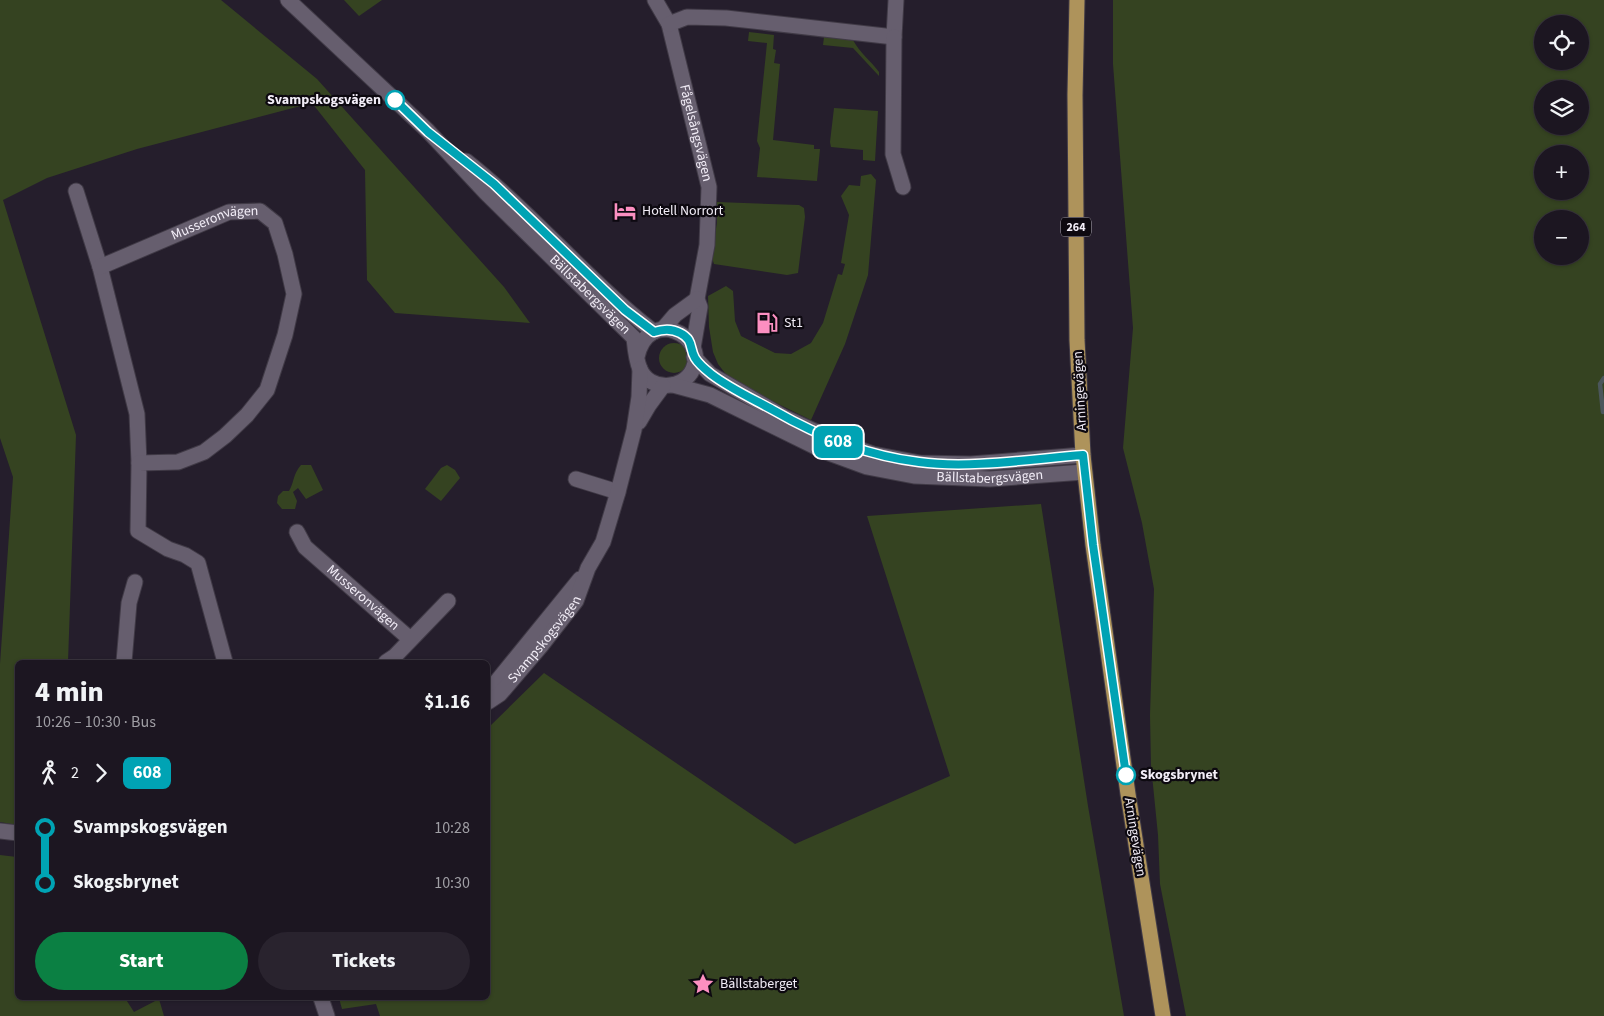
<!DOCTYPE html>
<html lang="en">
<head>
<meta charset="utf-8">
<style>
	:root { --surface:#1c1621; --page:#29232e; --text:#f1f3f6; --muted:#a09fa5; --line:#3a353f; --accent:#0b8043 }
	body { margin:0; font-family:"Source Sans 3",sans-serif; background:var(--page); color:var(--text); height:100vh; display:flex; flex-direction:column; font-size:19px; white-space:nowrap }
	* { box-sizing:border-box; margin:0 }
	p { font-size:16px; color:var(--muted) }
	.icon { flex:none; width:28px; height:28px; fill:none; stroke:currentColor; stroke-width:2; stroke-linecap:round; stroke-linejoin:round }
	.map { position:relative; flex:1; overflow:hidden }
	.drawer { position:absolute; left:15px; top:660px; width:475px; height:340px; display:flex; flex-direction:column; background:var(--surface); border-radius:8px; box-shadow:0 1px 4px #0004,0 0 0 1px var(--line) }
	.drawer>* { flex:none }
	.badge { padding:0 10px; border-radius:8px; font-size:18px; line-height:32px }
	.fabs { position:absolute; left:1534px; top:15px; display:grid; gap:10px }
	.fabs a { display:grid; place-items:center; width:55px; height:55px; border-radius:50%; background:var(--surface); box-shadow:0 1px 4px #0004,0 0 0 1px var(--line); font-size:25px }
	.map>.badge { position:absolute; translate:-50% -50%; box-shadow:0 0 0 2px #fff }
	.legs { display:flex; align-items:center; gap:8px; height:55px; padding:0 20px; font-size:16px }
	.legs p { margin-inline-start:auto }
	.overview { display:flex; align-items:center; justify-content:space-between; height:85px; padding:0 20px }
	h1 { font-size:28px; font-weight:800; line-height:38px }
	.cta { display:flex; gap:10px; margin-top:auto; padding:10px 20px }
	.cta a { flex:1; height:58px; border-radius:30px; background:var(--accent); color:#fff; font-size:20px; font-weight:800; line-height:58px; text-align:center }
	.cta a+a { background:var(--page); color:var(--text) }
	ul { padding:0 20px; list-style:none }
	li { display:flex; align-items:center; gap:18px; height:55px; font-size:19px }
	li i { display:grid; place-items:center; width:8px; height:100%; margin:0 6px; background:currentColor }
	li i::after { content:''; width:12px; height:12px; margin:-6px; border:4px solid; border-radius:50%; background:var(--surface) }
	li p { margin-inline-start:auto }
	li:first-child i { background:linear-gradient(#0000 50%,currentColor 0) }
	li:last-child i { background:linear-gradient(currentColor 50%,#0000 0) }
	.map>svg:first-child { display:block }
	.green { fill:#354321; fill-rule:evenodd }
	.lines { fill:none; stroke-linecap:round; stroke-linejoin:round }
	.stream { stroke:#4b565b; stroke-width:4.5 }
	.minor-casing { stroke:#403a46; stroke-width:17 }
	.major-casing { stroke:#403a46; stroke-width:17 }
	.minor { stroke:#665e6e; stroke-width:15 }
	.major { stroke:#ae935b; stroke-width:15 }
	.line-1-casing { stroke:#fff; stroke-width:11 }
	.line-1 { stroke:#00a3b4; stroke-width:8 }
	.stop-1-dot { fill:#fff; stroke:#00a3b4; stroke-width:2.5 }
	.labels { text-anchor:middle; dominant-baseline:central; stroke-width:4.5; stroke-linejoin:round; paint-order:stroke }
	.shield { fill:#0d0910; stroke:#ada9b2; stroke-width:1 }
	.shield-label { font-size:12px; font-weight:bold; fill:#f2edf7 }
	.stop-label { font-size:14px; font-weight:bold; fill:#f2edf7; stroke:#0d0910; text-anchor:end }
	.street-label { font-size:14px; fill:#f2edf7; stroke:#0d0910 }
	.poi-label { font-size:14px; fill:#f2edf7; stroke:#0d0910; text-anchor:start }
</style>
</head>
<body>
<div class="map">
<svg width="1604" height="1016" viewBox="0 0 1604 1016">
	<rect width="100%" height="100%" fill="#251e2c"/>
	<g class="green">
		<path d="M 0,0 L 221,0 L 317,79 L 504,287 L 530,323 L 395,313 L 367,280 L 365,170 L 312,103 L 137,149 L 47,178 L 3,200 L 76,435 L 68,662 L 18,662 L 17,825 L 0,822 L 0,664 L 13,477 L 0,438 Z"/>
		<path d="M 344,0 L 382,0 L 359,16 Z"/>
		<path d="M 1113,0 L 1604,0 L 1604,1016 L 1186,1016 L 1160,884 L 1158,835 L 1151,765 L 1150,715 L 1154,589 L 1142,523 L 1123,448 L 1133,328 L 1113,64 ZM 1542,24 L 1580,24 L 1580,61 L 1542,61 ZM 1542,89 L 1580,89 L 1580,126 L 1542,126 ZM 1542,154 L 1580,154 L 1580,191 L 1542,191 ZM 1542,219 L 1580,219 L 1580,256 L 1542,256 Z"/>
		<path d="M 749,32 L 774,35 L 773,49 L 776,50 L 774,63 L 780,64 L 773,140 L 814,145 L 814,149 L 820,149 L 817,181 L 757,177 L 760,148 L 757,141 L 767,43 L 748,41 Z"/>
		<path d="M 824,37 L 853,40 C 859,52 871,61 879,72 L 879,76 L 853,48 L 823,45 Z"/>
		<path d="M 834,108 L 878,111 L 875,161 L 863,160 L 863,150 L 831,147 L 830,142 Z"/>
		<path d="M 871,174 L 876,180 L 868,275 L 845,344 L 811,420 L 770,400 L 728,377 L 718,364 L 713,352 L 709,327 L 708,296 L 726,286 L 733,291 L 735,321 L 741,336 L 775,353 L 791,354 L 811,343 L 823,323 L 838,274 L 842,275 L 845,264 L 841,263 L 849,215 L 841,196 L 849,185 L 860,186 L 861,176 Z"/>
		<path d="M 717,202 L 799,205 L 804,208 L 805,217 L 798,273 L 787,275 L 714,264 L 711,255 L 717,223 Z"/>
		<circle cx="674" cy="358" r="15"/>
		<path d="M 301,465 L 311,465 L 323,490 L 306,499 L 298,488 L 293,492 L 297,501 L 295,509 L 282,509 L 277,503 L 278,496 L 283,491 L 289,491 C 295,481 292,476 301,465 Z"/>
		<path d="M 447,465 L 455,470 L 460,478 L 441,501 L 425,489 L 441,468 Z"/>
		<path d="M 1041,504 L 1088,806 L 1124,1016 L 380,1016 L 376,1004 L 342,1009 L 339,998 L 488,998 L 488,728 L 544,673 L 795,844 L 950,776 L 867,516 Z"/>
		<path d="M 0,855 L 17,857 L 18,998 L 99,1001 L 100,998 L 125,998 L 134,1012 L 159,999 L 164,1016 L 0,1016 Z"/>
	</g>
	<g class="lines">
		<path class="stream" d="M 1603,412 L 1600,384 L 1604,378"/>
		<g class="minor-casing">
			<g id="minor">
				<path id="s1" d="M 288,0 L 428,131 L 486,193 L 634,338 C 635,348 636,360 640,369 C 649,391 683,391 693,369 C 708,335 648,306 637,357"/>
				<path id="s2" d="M 655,0 L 669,24 L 709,187 L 707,245 L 697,299 L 700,307 L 693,348"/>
				<path d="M 669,24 L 687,17 L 726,18 L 894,37 L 896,0"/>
				<path d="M 894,37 L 893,154 L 903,187"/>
				<path d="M 466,161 C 533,214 587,280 654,332"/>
				<path d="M 76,191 L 100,267 L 137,414 L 139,463"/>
				<path id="s3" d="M 100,267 L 229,212 L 260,211 L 275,223 L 285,254 L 294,294 L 285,335 L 267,390 L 247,415 L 225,436 L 204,452 L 178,462 L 139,463 L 138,531 L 168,549 L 185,555 L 198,563 L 225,662"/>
				<path d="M 663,329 L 675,315 L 697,299"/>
				<path d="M 694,357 L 710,374 L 784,417 L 834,440 L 873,454 L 920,463 L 971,464 L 1083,455"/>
				<path id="s4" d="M 673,385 L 710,395 L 826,452 L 867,467 L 914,476 L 990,479 L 1084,472"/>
				<path d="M 639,422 L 649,405 L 663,386"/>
				<path d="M 576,479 L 618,492"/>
				<path id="s5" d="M 297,532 L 305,547 L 410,639"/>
				<path d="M 124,662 L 129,603 L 135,582"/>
				<path d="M 386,662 L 395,656 L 448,601"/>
				<path d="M 493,686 L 580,579"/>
				<path id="s6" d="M 488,702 L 500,694 L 541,646 L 576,601 L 588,568 L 603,542 L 618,492 L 634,430 L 639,397 L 640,369"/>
				<path d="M 0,831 L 18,833"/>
				<path d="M 321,998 L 327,1016"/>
			</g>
		</g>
		<g class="major-casing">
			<path id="major" d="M 1077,0 L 1075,95 L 1077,340 L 1083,455 L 1093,545 L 1128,794 L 1163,1016"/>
		</g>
		<use href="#minor" class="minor"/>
		<use href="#major" class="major"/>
	</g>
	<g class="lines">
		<g class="line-1-casing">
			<path id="line-1" d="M 395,100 L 428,132 L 494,184 L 625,310 L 654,332 C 663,329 671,328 680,333 C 694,340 689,348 695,358 C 698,363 706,370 711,374 C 729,388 753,399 773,410 C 818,436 868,456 919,462 C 969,469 1032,459 1083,455 L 1093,545 L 1126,775"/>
		</g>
		<use href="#line-1" class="line-1"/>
	</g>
	<defs>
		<g id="hotel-bare" transform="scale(1.725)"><path d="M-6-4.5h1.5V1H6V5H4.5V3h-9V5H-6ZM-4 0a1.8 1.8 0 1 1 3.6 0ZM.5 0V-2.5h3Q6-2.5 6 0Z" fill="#fc8fc1" stroke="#0d0910" stroke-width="2.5" paint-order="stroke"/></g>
		<g id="fuel-bare" transform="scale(1.725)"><path d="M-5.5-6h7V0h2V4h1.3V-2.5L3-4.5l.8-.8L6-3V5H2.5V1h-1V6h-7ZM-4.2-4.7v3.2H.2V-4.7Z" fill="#fc8fc1" stroke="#0d0910" stroke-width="2.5" paint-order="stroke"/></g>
		<g id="sight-bare" transform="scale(1.725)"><path d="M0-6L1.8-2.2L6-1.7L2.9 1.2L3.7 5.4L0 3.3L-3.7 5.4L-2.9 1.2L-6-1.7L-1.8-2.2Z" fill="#fc8fc1" stroke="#0d0910" stroke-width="2.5" paint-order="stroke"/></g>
	</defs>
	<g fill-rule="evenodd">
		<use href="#hotel-bare" x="625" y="211"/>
		<use href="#fuel-bare" x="767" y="323"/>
		<use href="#sight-bare" x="703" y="984"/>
	</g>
	<g class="stop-1-dot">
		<circle cx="395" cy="100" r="9"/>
		<circle cx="1126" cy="775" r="9"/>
	</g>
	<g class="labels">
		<rect class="shield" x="1061" y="217.5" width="30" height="19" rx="4"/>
		<g class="shield-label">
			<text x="1076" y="227">264</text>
		</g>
		<g class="stop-label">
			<text x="381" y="100">Svampskogsvägen</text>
			<text x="1140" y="775" text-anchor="start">Skogsbrynet</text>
		</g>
		<g class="street-label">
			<text stroke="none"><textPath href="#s2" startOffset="140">Fågelsångsvägen</textPath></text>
			<text stroke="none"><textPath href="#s3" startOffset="124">Musseronvägen</textPath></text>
			<text stroke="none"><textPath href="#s1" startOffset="422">Bällstabergsvägen</textPath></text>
			<text transform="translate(1080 391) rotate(-93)">Arningevägen</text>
			<text stroke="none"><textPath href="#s4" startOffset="335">Bällstabergsvägen</textPath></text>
			<text stroke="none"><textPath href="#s5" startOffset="94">Musseronvägen</textPath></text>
			<text stroke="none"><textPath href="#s6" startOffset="85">Svampskogsvägen</textPath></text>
			<text transform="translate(1135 837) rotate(81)">Arningevägen</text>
		</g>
		<g class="poi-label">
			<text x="642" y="211">Hotell Norrort</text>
			<text x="784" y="323">St1</text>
			<text x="720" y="984">Bällstaberget</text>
		</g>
	</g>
</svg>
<div class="fabs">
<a><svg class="icon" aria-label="locate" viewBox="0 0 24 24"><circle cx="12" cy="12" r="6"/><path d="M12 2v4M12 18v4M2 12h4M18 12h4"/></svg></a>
<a><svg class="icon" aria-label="layers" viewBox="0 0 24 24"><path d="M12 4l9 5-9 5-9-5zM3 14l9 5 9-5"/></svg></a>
<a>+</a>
<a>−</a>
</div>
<b class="badge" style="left:838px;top:442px;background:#00a3b4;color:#fff">608</b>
<section class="drawer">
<div class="overview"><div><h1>4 min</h1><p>10:26 – 10:30 · Bus</p></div><b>$1.16</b></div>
<div class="legs"><svg class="icon" aria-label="walk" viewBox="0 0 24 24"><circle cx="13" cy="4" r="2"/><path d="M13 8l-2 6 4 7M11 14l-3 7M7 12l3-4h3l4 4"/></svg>2<svg class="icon" aria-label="forward" viewBox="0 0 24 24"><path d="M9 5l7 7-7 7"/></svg><b class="badge" style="background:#00a3b4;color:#fff">608</b></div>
<ul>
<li><i style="color:#00a3b4"></i><b>Svampskogsvägen</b><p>10:28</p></li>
<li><i style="color:#00a3b4"></i><b>Skogsbrynet</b><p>10:30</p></li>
</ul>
<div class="cta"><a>Start</a><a>Tickets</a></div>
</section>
</div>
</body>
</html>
